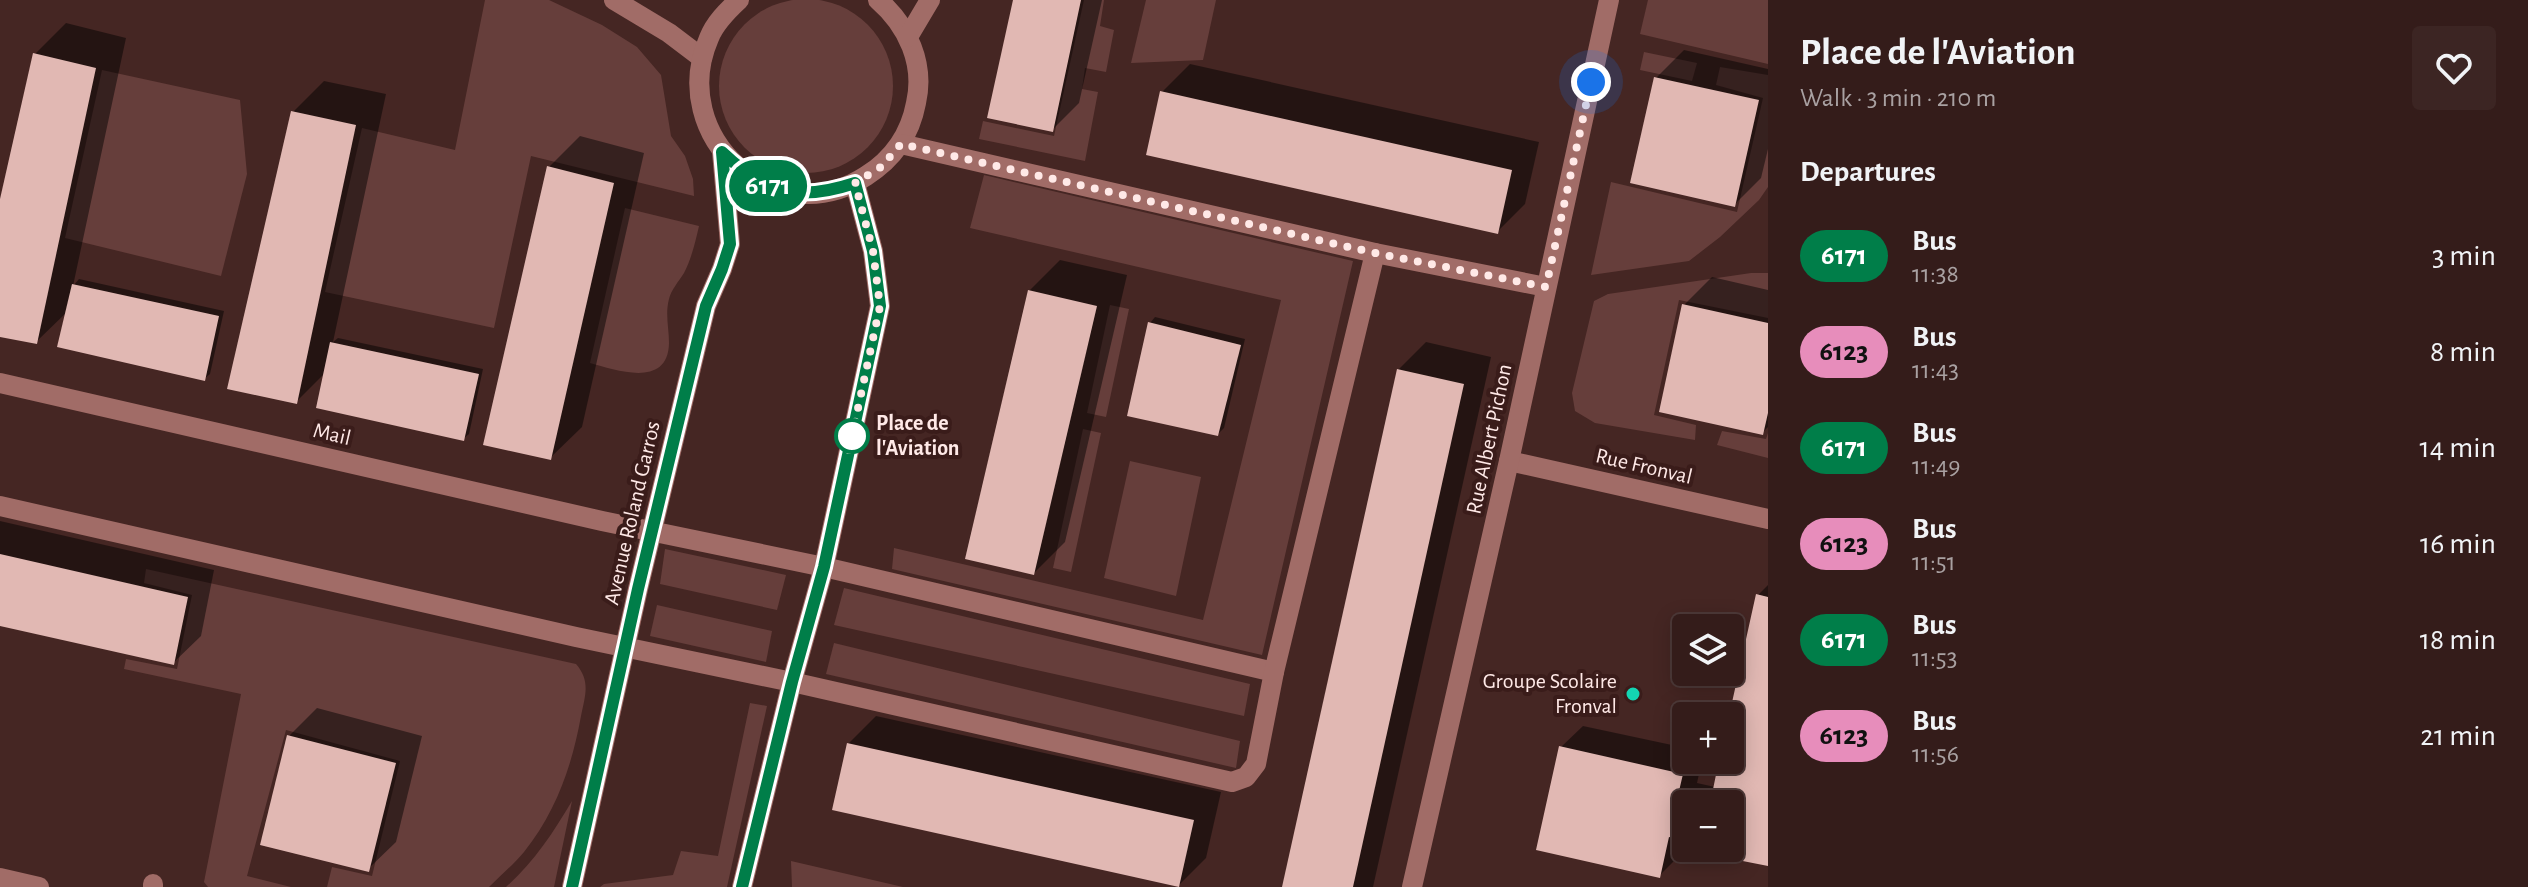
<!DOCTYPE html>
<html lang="en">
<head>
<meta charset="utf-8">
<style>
	:root { --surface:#341c1a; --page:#3c2523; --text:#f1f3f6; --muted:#a9a1a2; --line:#4e3a39 }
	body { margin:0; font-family:"Alegreya Sans",sans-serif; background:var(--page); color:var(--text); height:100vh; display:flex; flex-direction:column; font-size:30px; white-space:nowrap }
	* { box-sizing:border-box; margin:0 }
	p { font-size:26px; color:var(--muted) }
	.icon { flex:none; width:44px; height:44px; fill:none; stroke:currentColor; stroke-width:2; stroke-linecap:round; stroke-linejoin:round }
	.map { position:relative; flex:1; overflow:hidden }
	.sheet { display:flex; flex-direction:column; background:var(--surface); width:760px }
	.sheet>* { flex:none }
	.badge { padding:0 16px; border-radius:26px; font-size:28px; line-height:52px }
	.fabs { position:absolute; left:1672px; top:614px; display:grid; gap:16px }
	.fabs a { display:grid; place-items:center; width:72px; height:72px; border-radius:8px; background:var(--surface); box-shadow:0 4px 20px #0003,0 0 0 2px var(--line); font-size:40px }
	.you { position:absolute; width:40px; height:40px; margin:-20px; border:6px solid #fff; border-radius:50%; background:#1a73e8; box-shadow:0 0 0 12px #1a73e833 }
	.map>.badge { position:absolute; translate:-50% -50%; box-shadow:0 0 0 4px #fff }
	h2 { padding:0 32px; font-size:30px; line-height:72px }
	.round { display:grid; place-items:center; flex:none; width:84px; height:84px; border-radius:8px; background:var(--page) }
	.head { display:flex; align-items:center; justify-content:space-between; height:136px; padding:0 32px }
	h1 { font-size:38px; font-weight:600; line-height:60px }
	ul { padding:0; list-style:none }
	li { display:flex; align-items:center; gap:24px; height:96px; padding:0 32px }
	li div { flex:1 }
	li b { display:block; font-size:30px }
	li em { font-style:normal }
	li .badge { min-width:88px; font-weight:700; text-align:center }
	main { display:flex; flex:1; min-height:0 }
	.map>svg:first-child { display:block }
	.green { fill:#663e3b }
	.shadow { fill:#0007 }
	.building { fill:#e1b8b3 }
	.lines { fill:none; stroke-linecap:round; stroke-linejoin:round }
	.minor { stroke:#a16c67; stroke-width:20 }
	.line-casing { stroke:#fff; stroke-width:18 }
	.line { stroke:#007e49; stroke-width:12 }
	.walk { stroke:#ffe9e7; stroke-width:8; stroke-dasharray:0 14.4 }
	.stop-dot { fill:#fff; stroke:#007e49; stroke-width:4 }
	.poi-dot { fill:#14d5b3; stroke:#3a1c1a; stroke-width:3 }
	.labels { text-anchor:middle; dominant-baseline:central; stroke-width:8; stroke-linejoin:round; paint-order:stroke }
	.stop-label { font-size:22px; font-weight:bold; fill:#ffe9e7; stroke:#3a1c1a; text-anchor:start }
	.street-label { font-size:22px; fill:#ffe9e7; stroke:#3a1c1a }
	.poi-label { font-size:22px; fill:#ffe9e7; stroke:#3a1c1a; text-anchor:end }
</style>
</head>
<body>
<main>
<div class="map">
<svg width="1768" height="887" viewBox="0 0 1768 887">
	<rect width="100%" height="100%" fill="#452623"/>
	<g class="green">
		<circle cx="806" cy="86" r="87"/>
		<path d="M 485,0 L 549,0 L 602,25 L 637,47 L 661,75 L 671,136 L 685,156 L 693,179 L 694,196 L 531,156 L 494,328 L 325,292 L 362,128 L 455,150 Z"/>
		<path d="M 1084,0 L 1104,0 L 1100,26 L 1114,30 L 1106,72 L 1085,68 L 1082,89 L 1098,92 L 1085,161 L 979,139 L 983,121 L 1054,136 Z"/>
		<path d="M 1146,0 L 1216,0 L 1203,60 L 1131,63 Z"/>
		<path d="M 1648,0 L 1768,0 L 1768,64 L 1640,34 Z"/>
		<path d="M 1644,52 L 1697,63 L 1692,81 L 1640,70 Z"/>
		<path d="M 1720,67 L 1768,75 L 1768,187 L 1759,200 L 1720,237 L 1689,261 L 1591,275 L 1611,182 L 1737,212 L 1763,98 L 1716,85 Z"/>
		<path d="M 102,70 L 240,100 L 247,174 L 221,276 L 65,238 Z"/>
		<path d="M 984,175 L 1353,261 L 1262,655 L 892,569 L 894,548 L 1203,620 L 1281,300 L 970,228 Z"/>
		<path d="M 625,208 L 699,226 C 695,243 692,257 684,273 C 679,281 671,290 669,299 C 665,314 669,328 669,343 C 668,389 616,370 590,363 Z"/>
		<path d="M 1751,273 L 1768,273 L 1768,318 L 1679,300 L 1654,415 L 1696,425 L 1695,440 L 1595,423 L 1575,411 L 1572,393 L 1594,301 L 1608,294 Z"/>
		<path d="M 1110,305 L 1129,309 L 1106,417 L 1087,413 Z"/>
		<path d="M 1083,429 L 1101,433 L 1071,572 L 1053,568 Z"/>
		<path d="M 1722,431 L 1766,439 L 1768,433 L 1768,458 L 1717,445 Z"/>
		<path d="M 1130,461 L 1201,477 L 1176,596 L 1104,578 Z"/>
		<path d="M 665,549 L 786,575 L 777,610 L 660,584 Z"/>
		<path d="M 146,569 L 576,664 C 591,681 585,696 581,716 C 572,766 556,812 524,852 C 514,864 501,875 489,887 L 327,887 L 332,867 L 372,876 L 400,761 L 286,730 L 247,876 L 291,887 L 208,887 L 204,882 L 241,694 L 124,669 L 126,659 L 177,669 L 192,595 L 144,583 Z"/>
		<path d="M 844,588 L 1250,684 L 1244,716 L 834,625 Z"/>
		<path d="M 657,605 L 772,631 L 766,662 L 650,636 Z"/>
		<path d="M 834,643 L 1240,741 L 1236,768 L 826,674 Z"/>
		<path d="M 750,703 L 767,706 L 727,887 L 600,887 L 604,884 L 673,875 L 681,851 L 718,856 Z"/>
		<path d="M 572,801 L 554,887 L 506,887 C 534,862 553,833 572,801 Z"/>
		<path d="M 791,861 L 903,887 L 792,887 Z"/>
	</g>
	<g class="shadow">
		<path d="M 1015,0 L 1102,0 L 1079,103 L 1052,130 Z"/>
		<path d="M 66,23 L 126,38 L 73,286 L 79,279 L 224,311 L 210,374 L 204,379 L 68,311 L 36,342 L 0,335 L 0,208 L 35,54 Z"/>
		<path d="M 1684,50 L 1768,69 L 1768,149 L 1761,178 L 1734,205 L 1656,78 Z"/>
		<path d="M 1190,64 L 1539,142 L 1525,204 L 1497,232 L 1162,92 Z"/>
		<path d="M 324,81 L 386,94 L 333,342 L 338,338 L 483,369 L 469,434 L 463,439 L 326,372 L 296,402 L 293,112 Z"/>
		<path d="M 580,136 L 644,153 L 582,427 L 550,458 L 549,167 Z"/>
		<path d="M 1060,260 L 1127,275 L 1065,542 L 1034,573 L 1029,291 Z"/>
		<path d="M 1712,277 L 1768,290 L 1768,427 L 1762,433 L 1684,305 Z"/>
		<path d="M 1155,317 L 1245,339 L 1224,428 L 1218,434 L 1150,323 Z"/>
		<path d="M 1426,342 L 1491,357 L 1373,887 L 1284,887 L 1398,370 Z"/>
		<path d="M 0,521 L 214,570 L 201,636 L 173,663 L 0,624 Z"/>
		<path d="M 1768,585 L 1768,864 L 1700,848 L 1730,848 L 1730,804 L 1686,804 L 1686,839 L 1681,854 L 1659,876 L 1561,747 L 1583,726 L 1686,748 L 1686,760 L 1702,760 L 1697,783 L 1715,787 L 1721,760 L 1730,760 L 1758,595 Z"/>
		<path d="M 317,708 L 422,736 L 396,842 L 368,869 L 289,736 Z"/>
		<path d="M 876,716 L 1221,792 L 1206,858 L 1179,885 L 848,744 Z"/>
	</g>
	<g class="building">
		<path d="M 1013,0 L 1081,0 L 1053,132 L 987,118 Z"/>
		<path d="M 33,53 L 96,68 L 37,344 L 0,337 L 0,199 Z"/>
		<path d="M 1654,77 L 1759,100 L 1735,207 L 1630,183 Z"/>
		<path d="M 1160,91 L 1512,170 L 1498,234 L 1146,155 Z"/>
		<path d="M 291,111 L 356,125 L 297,404 L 227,389 Z"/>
		<path d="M 547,166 L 614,183 L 551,460 L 483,445 Z"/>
		<path d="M 72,284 L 219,316 L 205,381 L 57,347 Z"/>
		<path d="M 1028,290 L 1097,306 L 1034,575 L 965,559 Z"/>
		<path d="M 1682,304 L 1768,323 L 1768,413 L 1763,435 L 1659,412 Z"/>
		<path d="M 1148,322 L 1241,345 L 1218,436 L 1127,416 Z"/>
		<path d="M 330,342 L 479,374 L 464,441 L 316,408 Z"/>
		<path d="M 1397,369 L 1464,384 L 1353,887 L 1282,887 Z"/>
		<path d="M 0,554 L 188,597 L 174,665 L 0,626 Z"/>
		<path d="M 1756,594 L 1768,597 L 1768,866 L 1697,852 L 1698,848 L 1730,848 L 1730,804 L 1710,804 L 1719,760 L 1730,760 L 1729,716 Z"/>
		<path d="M 287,735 L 396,763 L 369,872 L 260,845 Z"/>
		<path d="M 847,743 L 1194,820 L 1179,887 L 832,810 Z"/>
		<path d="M 1559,746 L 1683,774 L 1676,804 L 1686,807 L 1686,841 L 1669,837 L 1660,878 L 1536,850 Z"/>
	</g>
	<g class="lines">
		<g class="minor">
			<path d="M 614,0 L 669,33 L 702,58"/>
			<path d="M 739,0 C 727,11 715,23 709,38 C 666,137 775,235 866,176 C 893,159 910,135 916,103 C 925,64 908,26 878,0"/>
			<path d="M 908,37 L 930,0"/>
			<path d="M 901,144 L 1375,253 L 1546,287"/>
			<path d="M 0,383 L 602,521 L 824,567 L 1274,672"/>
			<path d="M 1509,461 L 1768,519"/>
			<path d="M 0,506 L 576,637 L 792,682 L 1232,782 L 1246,777 L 1256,764 L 1274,672 L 1375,253"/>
			<path d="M 0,878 L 39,887"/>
			<path d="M 153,887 L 153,884"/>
			<path d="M 572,887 L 638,589 L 706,306 L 722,269 L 730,244 L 722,152"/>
			<path d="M 742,887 L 792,682 L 824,567 L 880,306 L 873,251 L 855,183"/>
			<path d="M 1412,887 L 1509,461 L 1609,0"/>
		</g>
	</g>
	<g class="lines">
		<g class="line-casing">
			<path id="line" d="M 572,887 L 638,589 L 706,306 L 722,269 L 730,244 L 722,152 C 766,194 798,202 855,183 L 873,251 L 880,306 L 824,567 L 792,682 L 742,887"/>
		</g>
		<use href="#line" class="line"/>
		<path class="walk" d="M 852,436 L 849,450 L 880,306 L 873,251 L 855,183 L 881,167 L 901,144 L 1375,253 L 1546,287 L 1591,82"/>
	</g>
	<circle class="stop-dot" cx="852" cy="436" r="16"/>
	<circle class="poi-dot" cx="1633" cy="694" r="8"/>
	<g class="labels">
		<g class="stop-label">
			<text x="876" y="423">Place de<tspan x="876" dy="25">l'Aviation</tspan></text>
		</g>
		<g class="street-label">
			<text transform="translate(332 434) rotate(13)">Mail</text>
			<text transform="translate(1489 439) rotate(-78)">Rue Albert Pichon</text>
			<text transform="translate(1644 466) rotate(13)">Rue Fronval</text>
			<text transform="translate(632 513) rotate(-77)">Avenue Roland Garros</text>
		</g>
		<g class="poi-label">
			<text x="1617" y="681">Groupe Scolaire<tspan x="1617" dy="25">Fronval</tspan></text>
		</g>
	</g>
</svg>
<div class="fabs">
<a><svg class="icon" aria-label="layers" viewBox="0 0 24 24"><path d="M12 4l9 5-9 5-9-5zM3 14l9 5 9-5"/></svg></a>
<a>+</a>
<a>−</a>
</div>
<div class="you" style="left:1591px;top:82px"></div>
<b class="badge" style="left:768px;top:186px;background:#007e49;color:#fff">6171</b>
</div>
<section class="sheet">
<div class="head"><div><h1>Place de l'Aviation</h1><p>Walk · 3 min · 210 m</p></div><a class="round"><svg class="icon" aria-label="heart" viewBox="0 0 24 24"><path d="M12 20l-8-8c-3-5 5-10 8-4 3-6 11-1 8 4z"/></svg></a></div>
<h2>Departures</h2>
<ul>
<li><span class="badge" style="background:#007e49;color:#fff">6171</span><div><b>Bus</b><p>11:38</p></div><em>3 min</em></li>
<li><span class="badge" style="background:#e78dbb;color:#111">6123</span><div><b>Bus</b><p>11:43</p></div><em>8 min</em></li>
<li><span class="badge" style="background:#007e49;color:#fff">6171</span><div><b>Bus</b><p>11:49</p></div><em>14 min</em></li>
<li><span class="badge" style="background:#e78dbb;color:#111">6123</span><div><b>Bus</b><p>11:51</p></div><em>16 min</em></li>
<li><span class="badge" style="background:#007e49;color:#fff">6171</span><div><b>Bus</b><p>11:53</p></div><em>18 min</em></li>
<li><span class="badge" style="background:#e78dbb;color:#111">6123</span><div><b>Bus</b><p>11:56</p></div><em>21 min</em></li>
</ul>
</section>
</main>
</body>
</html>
